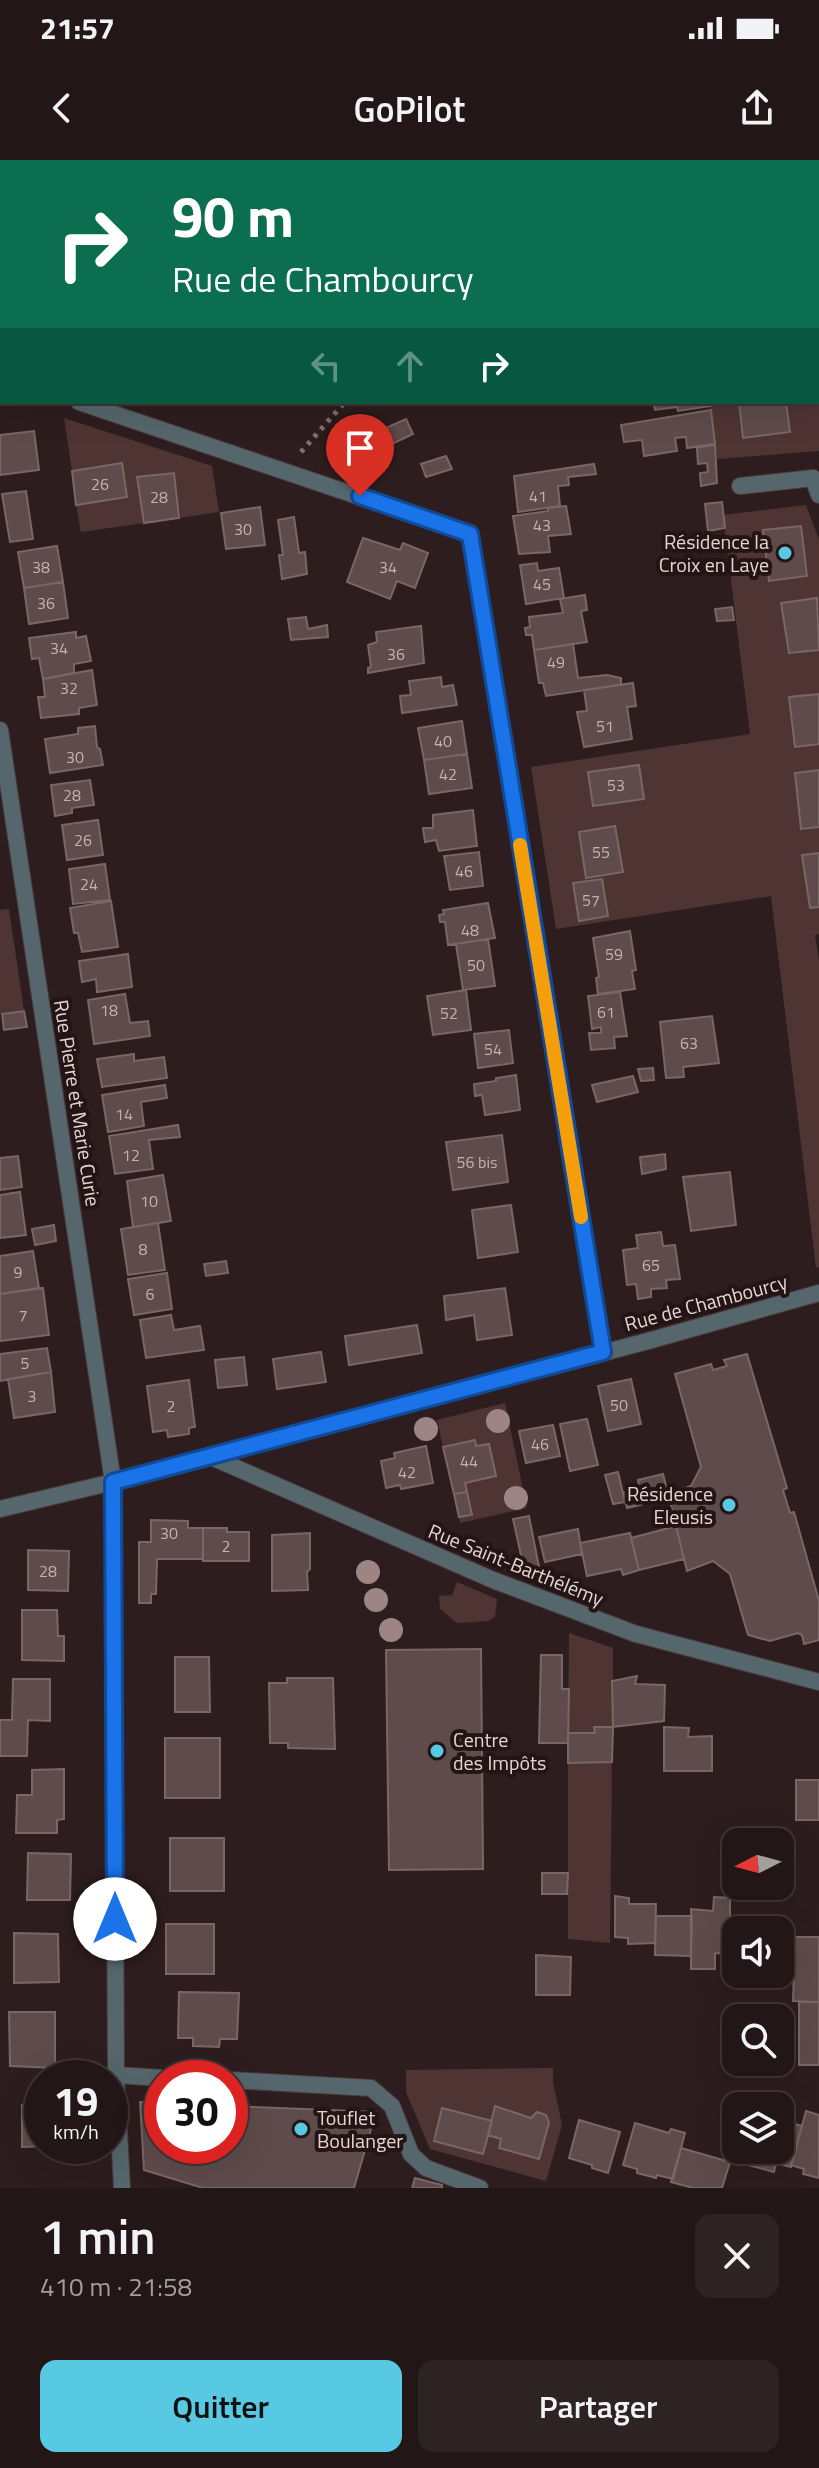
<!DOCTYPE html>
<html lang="fr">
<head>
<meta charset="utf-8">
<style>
	:root { --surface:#221616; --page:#2e2323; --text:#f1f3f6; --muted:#a29fa1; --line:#3f3535; --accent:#57c9e2 }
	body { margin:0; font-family:"Titillium Web",sans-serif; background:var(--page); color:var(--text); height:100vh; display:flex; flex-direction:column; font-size:30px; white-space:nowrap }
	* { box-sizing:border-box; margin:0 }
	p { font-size:26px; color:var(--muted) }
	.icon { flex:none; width:44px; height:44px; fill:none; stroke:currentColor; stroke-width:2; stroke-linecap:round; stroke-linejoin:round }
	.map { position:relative; height:2028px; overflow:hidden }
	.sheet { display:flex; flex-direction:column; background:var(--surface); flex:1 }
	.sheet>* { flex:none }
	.hud { position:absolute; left:0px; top:0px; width:820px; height:244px; box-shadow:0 8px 32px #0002,0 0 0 2px var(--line); background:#0b6e4f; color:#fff; overflow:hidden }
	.needle { width:52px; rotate:264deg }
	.buttons { position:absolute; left:722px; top:1668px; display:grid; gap:16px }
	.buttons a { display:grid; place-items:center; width:72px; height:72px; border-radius:16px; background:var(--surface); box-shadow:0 8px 32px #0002,0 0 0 2px var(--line); font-size:40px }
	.speed { position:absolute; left:24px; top:1900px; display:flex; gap:16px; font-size:40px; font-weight:700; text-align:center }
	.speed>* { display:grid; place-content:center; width:104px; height:104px; border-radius:50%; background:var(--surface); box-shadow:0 8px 32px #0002,0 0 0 2px var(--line); line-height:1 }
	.speed small { font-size:20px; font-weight:400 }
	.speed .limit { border:12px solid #d22; background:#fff; color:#111 }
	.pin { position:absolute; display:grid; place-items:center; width:68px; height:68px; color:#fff; margin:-82px -34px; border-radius:50% 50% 50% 0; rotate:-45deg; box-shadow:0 0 8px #0007 }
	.pin .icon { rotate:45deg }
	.me { position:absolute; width:88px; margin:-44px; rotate:0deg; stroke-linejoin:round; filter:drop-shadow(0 0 6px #0008) }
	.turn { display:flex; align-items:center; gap:28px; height:168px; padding:0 40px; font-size:36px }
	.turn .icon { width:104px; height:104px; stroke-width:2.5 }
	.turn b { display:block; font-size:56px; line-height:68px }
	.lanes { display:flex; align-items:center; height:76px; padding:0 40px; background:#0003; justify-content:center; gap:40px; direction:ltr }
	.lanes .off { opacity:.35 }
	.round { display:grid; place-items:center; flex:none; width:84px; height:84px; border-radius:16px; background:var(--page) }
	.head { display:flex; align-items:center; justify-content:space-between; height:136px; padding:0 40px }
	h1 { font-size:48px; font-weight:600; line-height:60px }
	.primary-button { display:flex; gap:16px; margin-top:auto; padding:16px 40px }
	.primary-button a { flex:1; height:92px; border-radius:16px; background:var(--accent); color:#111; font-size:32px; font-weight:600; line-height:92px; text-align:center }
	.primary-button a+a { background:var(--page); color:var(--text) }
	.status { display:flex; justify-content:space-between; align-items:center; height:56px; padding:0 40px; background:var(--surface); direction:ltr }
	.status svg { height:22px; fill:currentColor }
	header { display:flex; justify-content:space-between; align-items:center; height:104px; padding:0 40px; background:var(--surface); font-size:36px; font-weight:600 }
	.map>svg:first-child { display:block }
</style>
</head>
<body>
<div class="status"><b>21:57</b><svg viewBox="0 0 49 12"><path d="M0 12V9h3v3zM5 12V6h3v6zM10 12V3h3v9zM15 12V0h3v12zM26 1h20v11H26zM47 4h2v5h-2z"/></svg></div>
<header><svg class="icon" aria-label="back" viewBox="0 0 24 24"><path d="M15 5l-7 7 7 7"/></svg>GoPilot<svg class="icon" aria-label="share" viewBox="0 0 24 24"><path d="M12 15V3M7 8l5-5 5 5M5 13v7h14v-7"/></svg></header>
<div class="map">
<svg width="819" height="2028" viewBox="0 0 819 2028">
	<rect width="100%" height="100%" fill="#2e1d1e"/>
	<path fill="#4f3434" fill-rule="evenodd" d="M20,0h799v291l-102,8 -7,-57h29l4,36 47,-6 -4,-30h32v-240h-798z
		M64,258l148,48 7,46 -40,6 -5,-45 -36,4 6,46 -63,9 -5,-27 51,-9 -5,-33 -50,8z
		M806,345l13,35v72l-3,-14 -35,6 8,49 30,-3v120l-24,4 6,55 18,-2v26l-16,2 16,52v27l-4,1 4,26v306l-3,1 -45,-372 -215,33 -25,-162 219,-33 -27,-219zM639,605l4,34 -55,-27h1zM615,666l8,46 -37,6 -7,-46zM602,719l6,37 -29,4 -6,-36z
		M9,749l15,102 -24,3v-104z
		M505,1243l22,105 -67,15 -1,-6 13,-3 -7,-31 11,-37 -1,-5 -32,6 -6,-27z
		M457,1422l40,17 -2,18 -7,4 -31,2 -17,-14 -1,-13 13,-1z
		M569,1473l44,15v79h-18v6h-27z
		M612,1602l-2,181 -42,-4v-176z
		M553,1908v14l9,43 -16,56 -116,-32 -24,-57v-22zM496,1946l35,12 6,-6 9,3 3,9 -10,35 -40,-11 2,-9 -13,-4 -5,19 -49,-14 8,-32 50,13z"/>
	<path fill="#5f4b4b" stroke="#7a6666" stroke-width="2" d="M653,242h57l1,4 -33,5 -1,-4 -22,3z
		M739,242h47l4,30 -47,6z
		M711,250l4,34 -28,4 -1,-11 -11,1 2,13 -33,5 -2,-16 -18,2 -3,-17z
		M406,259l7,15 -25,12 -7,-16z
		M34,271l5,39 -39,5v-40z
		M715,284l2,39 -16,3 -1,-13 8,-1 -1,-9 -9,1 -1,-16z
		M446,296l6,13 -26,8 -5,-13z
		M122,303l5,34 -51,8 -4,-34z
		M594,304l2,10 -28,3 1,8 -11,1 2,20 -42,6 -4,-36z
		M174,313l5,45 -35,5 -7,-46z
		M26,331l7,48 -23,3 -8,-48z
		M722,342l3,26 -17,3 -3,-27z
		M566,346l5,28 -23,2 2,16 -31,2 -6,-38 35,-5v-3z
		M260,347l5,38 -39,4 -5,-36z
		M294,357l5,36 6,-1 2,22 -25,5 -3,-24h4l-5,-35z
		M801,366l6,50 -38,5 -6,-51z
		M363,378l37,12 3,-7 25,10 -13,35 -18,-7 -7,18 -43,-17z
		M57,386l6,36 -39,6 -6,-36z
		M537,403l1,8 21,-3 5,30 -38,6 -6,-39z
		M63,422l5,36 -39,6 -5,-36z
		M585,435l2,15 -6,1 6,31 -53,8 -2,-15h-6l-1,-7 5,-1 -1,-10 34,-4 -3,-14z
		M817,438l2,52 -30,3 -8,-50z
		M732,447l2,13 -17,1 -2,-12z
		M306,457l2,12 19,-4 1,12 -37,3 -3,-21z
		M421,466l3,37 -56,10v-5l3,-1 -3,-22 9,-3 -1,-10z
		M76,472v6l10,-2 5,25 -17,3v9l-31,6 -4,-21 -7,1 -3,-21z
		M573,484l5,34 29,-3 14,3v7l-75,11 -3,-13h-4l-5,-33z
		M92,510l5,35 -18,3v6l-38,4 -3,-21h7l-2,-18z
		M441,517l1,10 11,-2 4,20 -55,8 -2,-17 11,-1 -2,-14z
		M633,523l3,23 -9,1 5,32 -48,8 -7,-35 10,-1 -3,-21z
		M819,534v50l-24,3 -6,-50z
		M462,561l5,33 -43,6 -6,-32z
		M95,566l2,21 3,2 3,16 -53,8 -5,-34 33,-5v-6z
		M467,594l5,34 -43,6 -5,-34z
		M639,605l5,34 -51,7 -5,-34z
		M819,610v57l-18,2 -6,-56z
		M90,620l4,25 -22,3v5l-17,3 -4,-31z
		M473,650l4,36 -38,5 -3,-11 -11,2 -2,-14h10v-13z
		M98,660l5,35 -36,5 -5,-35z
		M615,666l8,46 -37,6 -7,-46z
		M479,692l4,34 -33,4 -6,-34z
		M819,693v54l-9,1 -8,-53z
		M105,704l5,36 -37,4 -4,-35z
		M602,719l6,37 -29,5 -6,-38z
		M111,741l7,46 -36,5 -4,-19h-4l-4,-25z
		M488,743l7,35 -47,7 -3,-23h-5l-1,-7 5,-1 -1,-4z
		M630,771l6,39 -4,1 3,18 -37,5 -2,-16 3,-1 -6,-39z
		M488,779l7,47 -32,4 -7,-46z
		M128,794l4,33 -35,5 -1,-13 -14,3 -3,-21z
		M466,830l5,40 -38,5 -6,-39z
		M620,832l7,44 -13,1 1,11 -24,2 -2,-17h12v-6l-9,2 -4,-33z
		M125,834l5,29 18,-2 2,15 -56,8 -6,-44z
		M24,851l3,16 -23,3 -2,-16z
		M712,856l7,47 -36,4 1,10 -18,1 -6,-56z
		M509,870l4,33 -35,5 -4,-34z
		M134,894v7l30,-4 3,21 -65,9 -5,-28z
		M653,908l1,12 -13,1 -3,-12z
		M516,915l4,35 -35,5 -3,-20 -7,1 -1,-12 22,-3v-3z
		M633,916l5,16 -41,10 -5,-17z
		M165,925l2,13 -26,4 3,24 -36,6 -6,-37z
		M178,965l2,12 -31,3 4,29 -38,5 -6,-38z
		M502,975l6,47 -55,8 -7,-48z
		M665,994l1,15 -24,5 -2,-17z
		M18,996l4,31 -22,3v-32z
		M730,1012l6,53 -45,6 -8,-54z
		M163,1015l8,46 -38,6 -6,-46z
		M20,1032l6,43 -26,3v-43z
		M511,1045l7,47 -40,6 -6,-48z
		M158,1063l7,47 -37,5 -7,-46z
		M54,1065l2,16 -21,4 -3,-16z
		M661,1072l2,14 12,-1 5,34 -14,1 1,8 -16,1v8l-13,2 -2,-15 -9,1 -4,-35 15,-2 -2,-13z
		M33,1091l6,37 -39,6v-38z
		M226,1101l2,12 -22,3 -2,-12z
		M167,1113l5,36 -38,6 -6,-36z
		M43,1128l6,47 -49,6v-47z
		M505,1128l7,47 -35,5 -3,-25 -28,5 -2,-24z
		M171,1155l3,15 26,-4 4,24 -58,8 -6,-38z
		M417,1165l5,28 -73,12 -4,-29z
		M47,1188l4,24 -51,9v-27z
		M321,1192l5,30 -49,7 -4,-30z
		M747,1194l40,134 -4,2 7,23 4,-1 25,89v39l-15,4 -2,-9 -4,-2 -28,8 -22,-6 -18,-61 -17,-13 -26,10 -19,-78 23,-7 10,-19 -26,-93 36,-10 2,6 14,-4 -3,-6z
		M244,1197l3,28 -29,3 -3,-28z
		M51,1212l4,40 -41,6 -6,-39z
		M631,1219l10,45 -33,7 -10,-45z
		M189,1220l6,47 -6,1v6l-21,3 -1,-7 -14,2 -6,-46z
		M587,1259l11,46 -28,6 -10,-47z
		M553,1265l7,31 -34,7 -7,-32z
		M475,1280l1,6 13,-2 7,32 -31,7 2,9 -13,2 -11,-47z
		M426,1286l7,37 -32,6 -1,-4 -14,3 -5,-27 14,-3 -1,-5z
		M618,1312l7,30 -12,2 -8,-29z
		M663,1314l6,24 -42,10 -4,-15 16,-5 -1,-8z
		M467,1332l5,23 -13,2 -5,-23z
		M529,1356l11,56 -16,-3 -11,-50z
		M151,1360l37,1v7h15v31h-46l-1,35h-5v9h-12v-61h12z
		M676,1366l8,33 -45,11 -8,-32z
		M203,1368h24v4h22v29h-46z
		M578,1369l4,25 -37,8 -6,-25z
		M310,1373v36l-3,3 1,18 -36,1v-56z
		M630,1373l9,37 -16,5 -2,-6 -34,7 -7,-33z
		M28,1390l41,1 -1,40 -40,-1z
		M22,1450h35l1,26h6v25l-42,-1z
		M481,1489l2,220 -94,1 -3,-220z
		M541,1495h21v34h7l-1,54h-29z
		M175,1497h34l1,55h-35z
		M637,1516l-2,8 30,1 -1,36 -51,6 -1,-46z
		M287,1518h46l2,71 -47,-1v-5h-18l-1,-60h18z
		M13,1519h37v42l-22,-1 -1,36h-27v-36h12z
		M594,1567h19l-1,35 -44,1v-30h27z
		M664,1567l25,1 -1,9 24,-1v35h-48z
		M165,1578h55v60h-55z
		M64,1609v50l-7,1v13h-41l1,-38h15v-25z
		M796,1620h23v40h-23z
		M170,1678h54v53h-54z
		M28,1693l43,1 -1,46h-43z
		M542,1713h26l-1,21h-25z
		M615,1736l14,2v6h27l-1,39 -27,1v-6l-13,-1z
		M714,1737l16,1v56l-15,-1v16h-24v-60l22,2z
		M656,1756h36l-1,40 -36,-1z
		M166,1764h48v50h-48z
		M14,1773l44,1 1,48 -45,1z
		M795,1777h24v65l-26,-1z
		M536,1795l35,2 -1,38h-34z
		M179,1832l60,1 -2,46h-17l-1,8 -26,-1v-8h-15z
		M799,1842h20v63h-20z
		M9,1852h46v56l-45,-2z
		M140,1942l22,1v43h68v-40l146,6 -22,76h-151l-59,-18z
		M42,1944v42h9l-29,1v-42z
		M495,1946l36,12 6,-6 9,3 3,8 -10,36 -40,-11 2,-9 -13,-4z
		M442,1948l50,13 -9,33 -49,-13z
		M806,1951l13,4v63l-16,-4 1,-5 -13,-4z
		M579,1960l41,12 -12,41 -16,-5v-3l-23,-7z
		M788,1962l14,4 -11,41 -15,-4 -2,9 -44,-12 6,-20v10h44v-25l7,2z
		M635,1963l34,10 2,-4 14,4 -12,46 -16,-4 -1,3 -19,-5v-4l-14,-4z
		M681,1988l49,14 -8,26h-29l-22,-6z
		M415,2018l27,7v3h-30z"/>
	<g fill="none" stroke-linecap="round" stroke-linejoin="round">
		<defs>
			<path id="service" d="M740,326l73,-8 6,17"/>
			<path id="minor" d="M0,215l2,1
				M79,242l391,132 133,818
				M0,570l113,752 3,593 6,113
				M209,1296l284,124 143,54 183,48
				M116,1915l46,3
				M230,1920l141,8 21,18 19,48 15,14 54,20"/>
			<path id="tertiary" d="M0,1349l113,-27 535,-141 171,-48"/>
		</defs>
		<use href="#service" stroke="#4b3b3b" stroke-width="18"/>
		<use href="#minor" stroke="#4b3b3b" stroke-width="18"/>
		<use href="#tertiary" stroke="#4b3b3b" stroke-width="18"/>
		<path stroke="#7e6f6f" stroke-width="5" stroke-dasharray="4 6" stroke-linecap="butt" d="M471,0l1,2
			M634,0l1,2
			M226,2v-2
			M541,2l1,-2
			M818,108h1
			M301,292l44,-50"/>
		<use href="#service" stroke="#55676c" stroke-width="16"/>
		<use href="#minor" stroke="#55676c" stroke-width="16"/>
		<use href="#tertiary" stroke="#55676c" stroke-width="16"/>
	</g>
	<g fill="#9d8585">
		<circle cx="498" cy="1261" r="12"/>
		<circle cx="426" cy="1269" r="12"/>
		<circle cx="516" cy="1338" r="12"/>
		<circle cx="368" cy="1412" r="12"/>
		<circle cx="376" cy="1440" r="12"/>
		<circle cx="391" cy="1470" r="12"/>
	</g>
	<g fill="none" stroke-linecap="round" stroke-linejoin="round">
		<defs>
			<path id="route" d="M115,1759l-2,-437 490,-130 -133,-818 -110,-38"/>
		</defs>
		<use href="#route" stroke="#114b97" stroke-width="20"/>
		<use href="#route" stroke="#1a73e8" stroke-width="14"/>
		<path stroke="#f59e0b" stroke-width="14" d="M520,685l61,372"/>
	</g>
	<g fill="#57c9e2" stroke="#241415" stroke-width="3">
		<circle cx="785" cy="393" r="8"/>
		<circle cx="729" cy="1345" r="8"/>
		<circle cx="437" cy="1591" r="8"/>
		<circle cx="301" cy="1969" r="8"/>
	</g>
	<g text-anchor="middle" stroke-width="8" stroke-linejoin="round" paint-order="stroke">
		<g font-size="16" fill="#c1b3b2">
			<text x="100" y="330">26</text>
			<text x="538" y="342">41</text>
			<text x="159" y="343">28</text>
			<text x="542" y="371">43</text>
			<text x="243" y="375">30</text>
			<text x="41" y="413">38</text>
			<text x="388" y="413">34</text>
			<text x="542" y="430">45</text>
			<text x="46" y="449">36</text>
			<text x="59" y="494">34</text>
			<text x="396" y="500">36</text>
			<text x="556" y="508">49</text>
			<text x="69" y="534">32</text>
			<text x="605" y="572">51</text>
			<text x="443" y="587">40</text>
			<text x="75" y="603">30</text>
			<text x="448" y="620">42</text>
			<text x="616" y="631">53</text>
			<text x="72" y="641">28</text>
			<text x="83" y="686">26</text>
			<text x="601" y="698">55</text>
			<text x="464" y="717">46</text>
			<text x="89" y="730">24</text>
			<text x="591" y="746">57</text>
			<text x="470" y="776">48</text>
			<text x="614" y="800">59</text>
			<text x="476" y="811">50</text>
			<text x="109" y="856">18</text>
			<text x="606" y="858">61</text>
			<text x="449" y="859">52</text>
			<text x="689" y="889">63</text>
			<text x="493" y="895">54</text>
			<text x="124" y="960">14</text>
			<text x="131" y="1001">12</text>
			<text x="477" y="1008">56 bis</text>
			<text x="149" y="1047">10</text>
			<text x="143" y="1095">8</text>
			<text x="651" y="1111">65</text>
			<text x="18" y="1118">9</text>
			<text x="150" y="1140">6</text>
			<text x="23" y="1161">7</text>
			<text x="25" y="1209">5</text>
			<text x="32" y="1242">3</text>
			<text x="619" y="1251">50</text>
			<text x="171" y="1252">2</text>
			<text x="540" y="1290">46</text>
			<text x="469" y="1307">44</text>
			<text x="407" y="1318">42</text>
			<text x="169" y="1379">30</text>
			<text x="226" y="1392">2</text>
			<text x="48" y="1417">28</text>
		</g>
		<g font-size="20" fill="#e2d6d5" stroke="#241415" text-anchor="end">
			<text x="769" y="389">Résidence la<tspan x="769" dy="23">Croix en Laye</tspan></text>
			<text x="713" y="1341">Résidence<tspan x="713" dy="23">Eleusis</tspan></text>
			<text x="453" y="1587" text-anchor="start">Centre<tspan x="453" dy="23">des Impôts</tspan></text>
			<text x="317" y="1965" text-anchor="start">Touflet<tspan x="317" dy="23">Boulanger</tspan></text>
		</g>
		<g font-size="20" fill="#e2d6d5" stroke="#241415">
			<text transform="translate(77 943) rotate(81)" y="7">Rue Pierre et Marie Curie</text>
			<text transform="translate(706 1143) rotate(-15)" y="7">Rue de Chambourcy</text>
			<text transform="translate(516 1405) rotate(22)" y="7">Rue Saint-Barthélémy</text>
		</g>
	</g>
</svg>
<div class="buttons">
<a><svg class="needle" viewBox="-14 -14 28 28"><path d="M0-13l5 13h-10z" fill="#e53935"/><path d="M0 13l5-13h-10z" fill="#a29fa1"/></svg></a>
<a><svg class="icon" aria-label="sound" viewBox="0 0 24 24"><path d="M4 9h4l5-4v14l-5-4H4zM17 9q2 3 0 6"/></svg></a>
<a><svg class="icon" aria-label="search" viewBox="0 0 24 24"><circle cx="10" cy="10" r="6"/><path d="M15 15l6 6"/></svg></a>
<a><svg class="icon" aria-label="layers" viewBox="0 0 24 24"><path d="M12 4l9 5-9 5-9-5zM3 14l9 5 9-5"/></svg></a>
</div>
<div class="speed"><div>19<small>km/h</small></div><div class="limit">30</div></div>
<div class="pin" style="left:360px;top:336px;background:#d93025"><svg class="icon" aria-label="arrive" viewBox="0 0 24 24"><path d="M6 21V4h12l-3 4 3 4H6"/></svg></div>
<svg class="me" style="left:115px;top:1759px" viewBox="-20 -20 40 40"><circle r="19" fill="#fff"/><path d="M0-13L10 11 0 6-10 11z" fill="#1a73e8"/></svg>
<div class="hud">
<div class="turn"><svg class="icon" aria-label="right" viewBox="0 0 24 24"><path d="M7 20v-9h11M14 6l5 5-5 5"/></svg><div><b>90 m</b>Rue de Chambourcy</div></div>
<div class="lanes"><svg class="icon off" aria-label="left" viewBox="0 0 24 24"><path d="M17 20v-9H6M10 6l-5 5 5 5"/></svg><svg class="icon off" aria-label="ahead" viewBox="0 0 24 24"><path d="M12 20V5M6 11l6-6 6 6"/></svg><svg class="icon" aria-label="right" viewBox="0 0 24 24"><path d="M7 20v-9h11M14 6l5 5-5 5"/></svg></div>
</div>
</div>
<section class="sheet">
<div class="head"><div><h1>1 min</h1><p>410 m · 21:58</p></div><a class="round"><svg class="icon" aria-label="close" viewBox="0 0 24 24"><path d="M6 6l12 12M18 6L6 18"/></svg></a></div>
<div class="primary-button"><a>Quitter</a><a>Partager</a></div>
</section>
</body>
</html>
